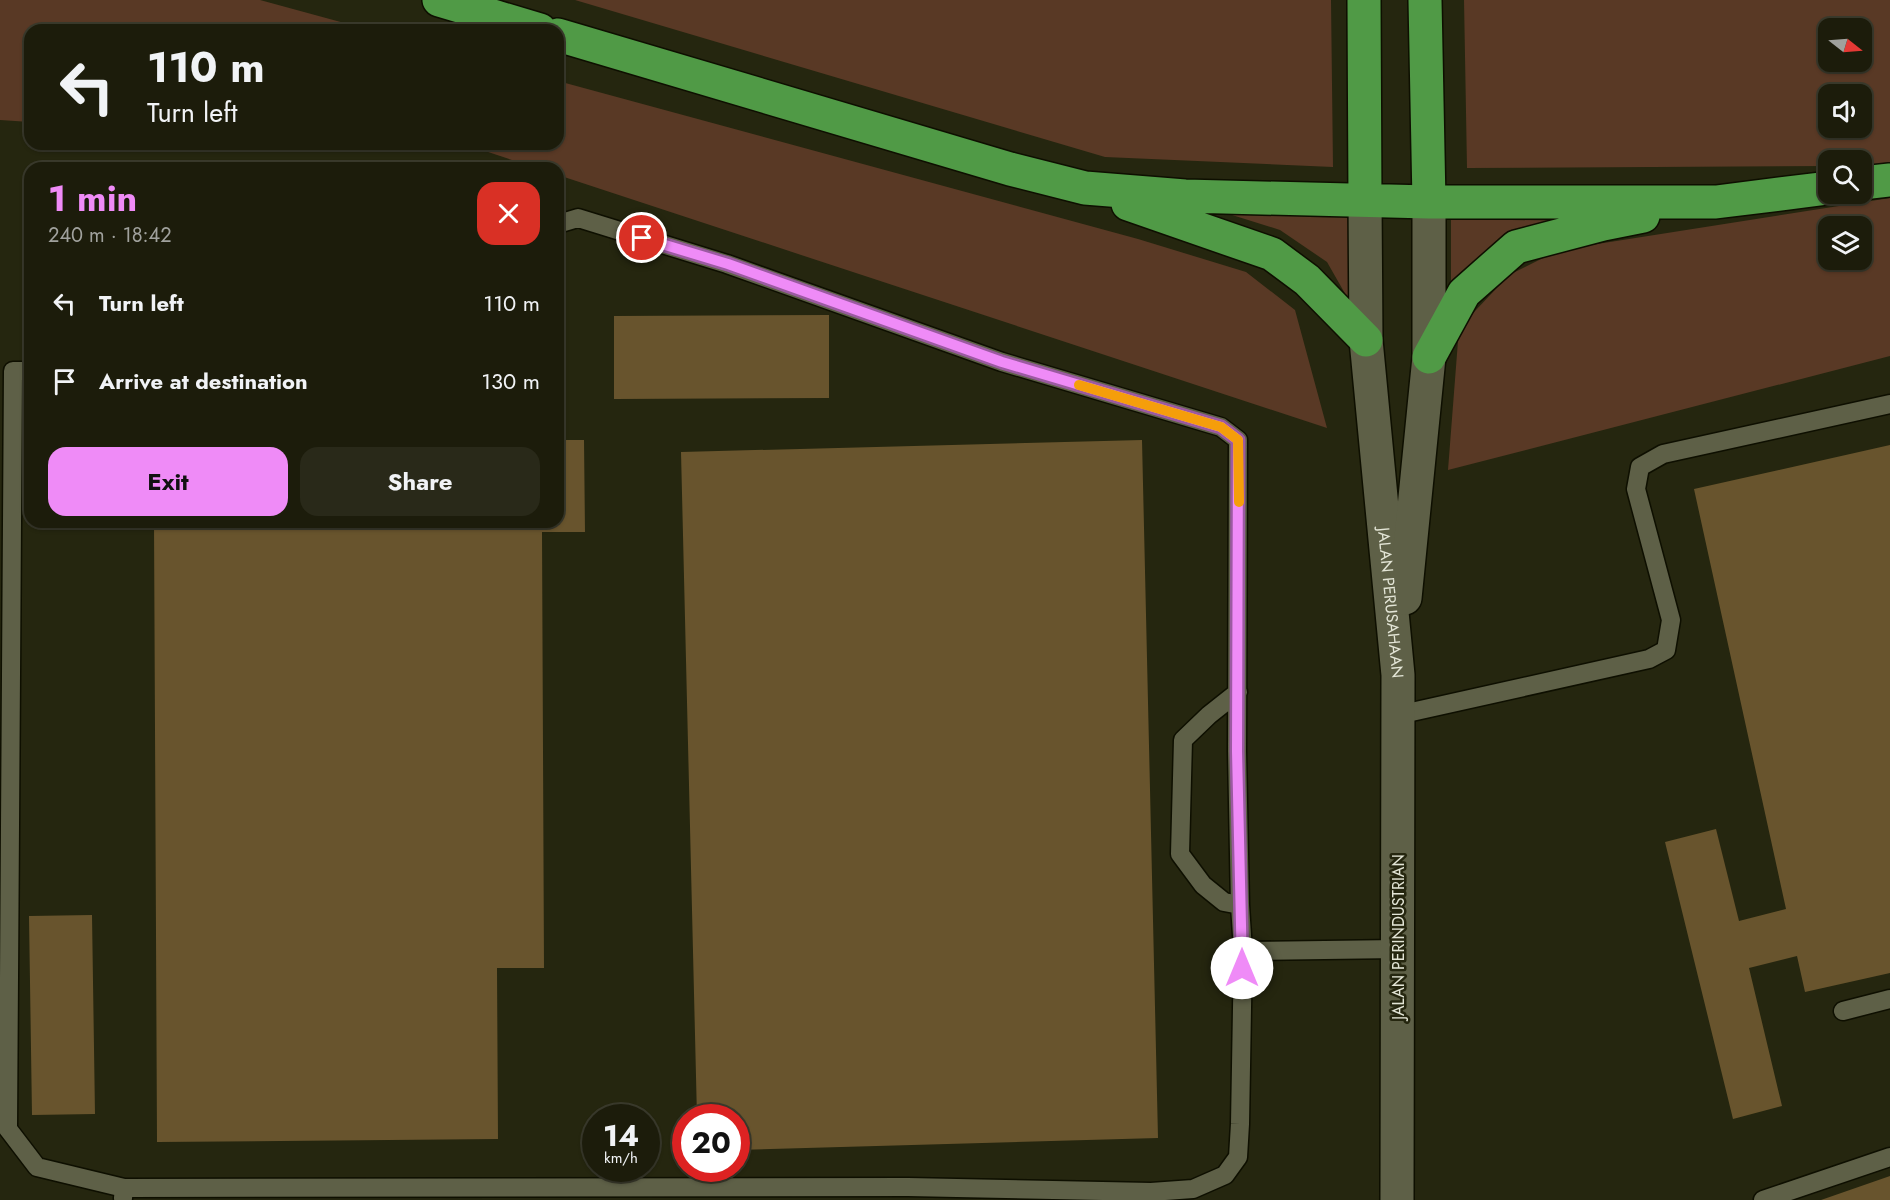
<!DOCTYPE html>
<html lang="en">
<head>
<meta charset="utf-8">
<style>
	:root { --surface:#1c1c0b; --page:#292919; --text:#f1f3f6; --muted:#a0a19d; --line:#3a3a2c; --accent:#ef8bf7 }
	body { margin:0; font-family:Jost,sans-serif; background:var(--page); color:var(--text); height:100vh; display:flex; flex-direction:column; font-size:22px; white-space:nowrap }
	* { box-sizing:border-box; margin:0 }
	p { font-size:20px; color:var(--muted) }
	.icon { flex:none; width:33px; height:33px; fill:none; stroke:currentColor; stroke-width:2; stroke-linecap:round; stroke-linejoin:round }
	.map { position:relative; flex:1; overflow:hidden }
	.drawer { position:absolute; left:24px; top:162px; width:540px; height:366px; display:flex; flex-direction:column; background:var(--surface); border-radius:18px; box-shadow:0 2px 4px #0004,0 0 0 2px var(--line) }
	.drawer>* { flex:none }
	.top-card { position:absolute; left:24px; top:24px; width:540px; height:126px; border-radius:18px; box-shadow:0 2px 4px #0004,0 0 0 2px var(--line); background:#1c1c0b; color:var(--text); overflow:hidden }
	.needle { width:39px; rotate:107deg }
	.buttons { position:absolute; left:1818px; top:18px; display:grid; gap:12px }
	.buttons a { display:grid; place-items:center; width:54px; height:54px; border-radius:12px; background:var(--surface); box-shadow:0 2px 4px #0004,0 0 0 2px var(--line); font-size:30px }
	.speed { position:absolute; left:582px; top:1104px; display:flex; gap:12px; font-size:30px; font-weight:700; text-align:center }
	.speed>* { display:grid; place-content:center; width:78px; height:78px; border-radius:50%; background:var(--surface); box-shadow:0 2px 4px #0004,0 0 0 2px var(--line); line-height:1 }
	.speed small { font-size:15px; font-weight:400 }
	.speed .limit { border:9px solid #d22; background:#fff; color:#111 }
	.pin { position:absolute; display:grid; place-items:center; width:51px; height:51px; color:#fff; margin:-26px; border:3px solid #fff; border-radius:50%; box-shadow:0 2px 6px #0007 }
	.me { position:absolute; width:66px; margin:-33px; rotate:0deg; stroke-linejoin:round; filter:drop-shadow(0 0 4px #0008) }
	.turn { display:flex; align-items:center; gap:21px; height:126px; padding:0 24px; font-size:27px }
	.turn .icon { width:78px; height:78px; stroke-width:2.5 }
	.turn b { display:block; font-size:42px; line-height:51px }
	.round { display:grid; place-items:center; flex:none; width:63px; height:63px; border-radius:18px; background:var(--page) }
	.headline { display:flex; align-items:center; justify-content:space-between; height:102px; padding:0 24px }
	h1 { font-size:36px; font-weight:700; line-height:45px; color:var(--accent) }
	.button { display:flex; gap:12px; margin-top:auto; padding:12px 24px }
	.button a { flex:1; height:69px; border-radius:18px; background:var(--accent); color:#111; font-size:24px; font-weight:700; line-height:69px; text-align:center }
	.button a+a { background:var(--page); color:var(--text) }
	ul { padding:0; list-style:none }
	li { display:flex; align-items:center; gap:18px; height:78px; padding:0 24px }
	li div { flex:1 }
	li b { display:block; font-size:22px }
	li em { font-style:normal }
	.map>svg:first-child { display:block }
</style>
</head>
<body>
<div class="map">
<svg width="1890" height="1200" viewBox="0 0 1890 1200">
	<rect width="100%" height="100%" fill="#25260f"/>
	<path fill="#593925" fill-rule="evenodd" d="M0,0h260l110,30h-340v92l-30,-2z
		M575,0h756l2,167 -228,-10z
		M1464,0h426v162l-25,4h-3v-6h-34v6l-361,2zM1862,28v34h-34v-34zM1862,94v34h-34v-34z
		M558,81l580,158 108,33 49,38 32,118 -769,-253v-7h-22l-72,-24h-7h101z
		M1890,198v158l-442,114 11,-142 50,-53 50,-25zM1828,226h34v34h-34z
		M1197,204l151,10 3,90 -24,-42 -47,-32z
		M1451,219l132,2 -55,7 -34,15 -43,49z"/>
	<path fill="#68542d" d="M829,315v83l-215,1v-83z
		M558,440h26l1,92h-43l2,436h-47l1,171 -341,3 -3,-620h404z
		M1142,440l16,698 -422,12v-32h-39l-16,-666z
		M1890,445v528l-85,19 -8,-36 -48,12 33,138 -49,13 -68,-277 51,-13 23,92 47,-12 -92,-420z
		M92,915l3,199 -63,1 -3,-199z
		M1890,1176v24h-69z"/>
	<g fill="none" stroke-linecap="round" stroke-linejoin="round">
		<defs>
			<path id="lane" d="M30,371h-17l-5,758 29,38 87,21 -1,10
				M1238,692l-29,23 -26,25 -3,114 23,31 21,17 16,3
				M1398,715l251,-56 17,-9 5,-30 -35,-131 4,-22 23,-13 227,-50
				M1243,951l155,-2
				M1843,1011l47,-12
				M124,1188l784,-1 243,5 42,-3 32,-14 13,-18 2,-33 3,-173 -3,-46 -3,-154 1,-311 -17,-13 -219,-65 -275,-98 -149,-46 -20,6
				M1763,1200l127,-43"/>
			<g id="secondary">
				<path id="s1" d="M1365,200l1,140 32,335 -1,525"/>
				<path d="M1405,598l24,-241v-155"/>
			</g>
			<path id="highway" d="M439,0l101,30
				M1364,0l1,200
				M1425,0l4,202
				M558,35l452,134 75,19 100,8 244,6h287l112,-14
				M1862,183l28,-3
				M1128,204l144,50 35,26 59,60
				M1429,357l35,-64 52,-46 87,-23 40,-8"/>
		</defs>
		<use href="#lane" stroke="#0e0f00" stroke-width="21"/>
		<use href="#secondary" stroke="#0e0f00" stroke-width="36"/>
		<use href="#highway" stroke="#0e0f00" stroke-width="36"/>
		<use href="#lane" stroke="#5e6047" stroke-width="18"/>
		<use href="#secondary" stroke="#5e6047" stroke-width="33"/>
		<use href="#highway" stroke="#509a46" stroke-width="33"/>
	</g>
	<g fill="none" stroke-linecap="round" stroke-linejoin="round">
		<defs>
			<path id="route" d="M642,238l86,26 274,98 219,65 17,13 -1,311 5,217"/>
		</defs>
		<use href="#route" stroke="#9b5aa1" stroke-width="15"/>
		<use href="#route" stroke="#ef8bf7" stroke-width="10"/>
		<path stroke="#f59e0b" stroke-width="10" d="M1079,385l142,42 17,13 1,62"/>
	</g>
	<g text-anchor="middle" stroke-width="5" stroke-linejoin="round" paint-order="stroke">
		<g font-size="16" fill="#e3e5d6" stroke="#25260f">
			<text dy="6" stroke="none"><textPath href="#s1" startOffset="404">JALAN PERUSAHAAN</textPath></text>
			<text transform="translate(1398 937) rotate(-90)" y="6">JALAN PERINDUSTRIAN</text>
		</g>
	</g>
</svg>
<div class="buttons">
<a><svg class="needle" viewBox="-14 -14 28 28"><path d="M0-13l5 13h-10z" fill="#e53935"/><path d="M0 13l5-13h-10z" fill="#a0a19d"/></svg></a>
<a><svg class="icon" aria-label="sound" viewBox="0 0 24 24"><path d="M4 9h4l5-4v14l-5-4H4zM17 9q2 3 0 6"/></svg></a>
<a><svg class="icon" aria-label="search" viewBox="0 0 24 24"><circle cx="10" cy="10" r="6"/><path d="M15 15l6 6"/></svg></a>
<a><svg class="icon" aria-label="layers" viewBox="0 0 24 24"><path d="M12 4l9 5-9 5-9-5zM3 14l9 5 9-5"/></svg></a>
</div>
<div class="speed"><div>14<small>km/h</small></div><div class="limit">20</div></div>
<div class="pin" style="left:642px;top:238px;background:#d93025"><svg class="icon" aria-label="arrive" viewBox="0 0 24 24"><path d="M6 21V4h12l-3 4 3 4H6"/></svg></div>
<svg class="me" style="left:1242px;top:968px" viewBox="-20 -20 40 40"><circle r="19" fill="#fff"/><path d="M0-13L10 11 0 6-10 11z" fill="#ef8bf7"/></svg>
<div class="top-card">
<div class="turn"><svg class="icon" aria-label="left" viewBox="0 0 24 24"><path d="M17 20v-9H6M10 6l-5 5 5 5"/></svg><div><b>110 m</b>Turn left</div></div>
</div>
<section class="drawer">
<div class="headline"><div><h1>1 min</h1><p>240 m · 18:42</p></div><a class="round" style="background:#d93025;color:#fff"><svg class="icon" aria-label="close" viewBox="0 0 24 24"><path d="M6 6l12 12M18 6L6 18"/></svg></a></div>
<ul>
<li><svg class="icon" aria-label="left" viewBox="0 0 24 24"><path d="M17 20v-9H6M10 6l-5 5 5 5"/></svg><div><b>Turn left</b></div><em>110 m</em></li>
<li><svg class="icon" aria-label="arrive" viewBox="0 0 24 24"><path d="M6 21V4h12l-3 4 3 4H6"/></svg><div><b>Arrive at destination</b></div><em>130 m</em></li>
</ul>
<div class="button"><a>Exit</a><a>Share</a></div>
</section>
</div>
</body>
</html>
